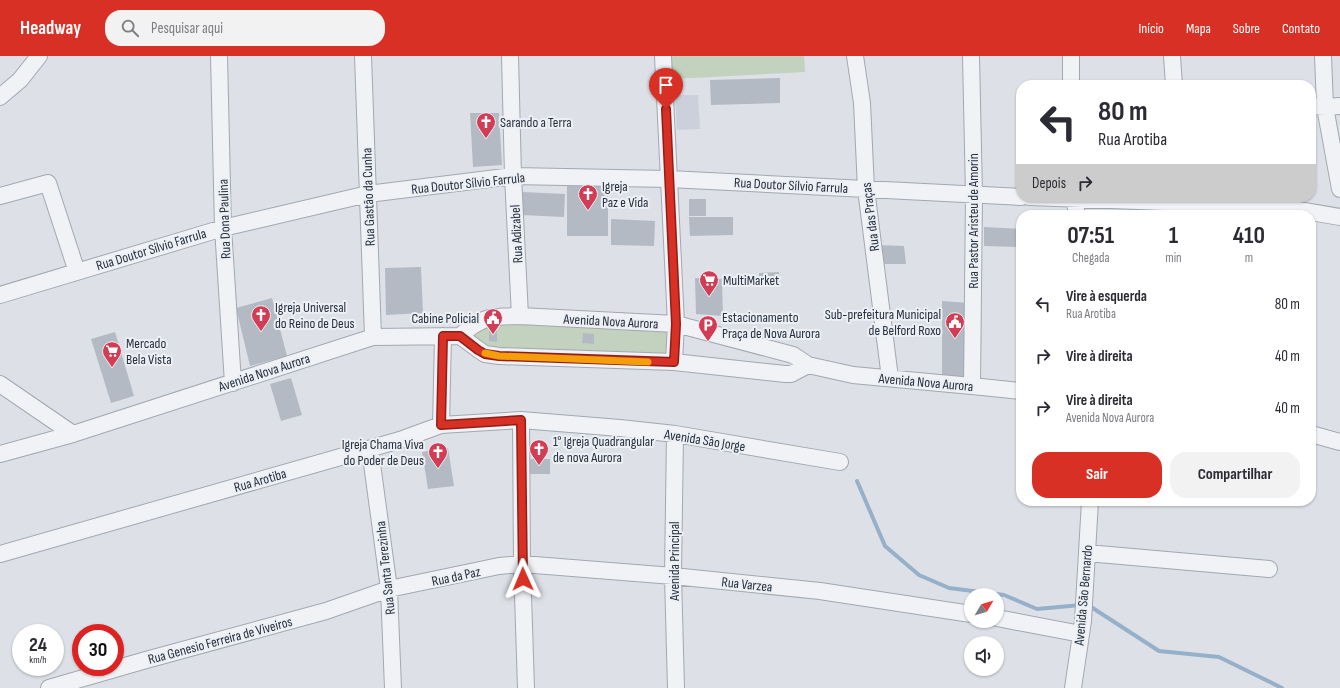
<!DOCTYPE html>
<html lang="pt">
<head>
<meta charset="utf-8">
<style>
	:root { --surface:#fff; --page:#f2f2f3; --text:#2b2b33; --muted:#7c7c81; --accent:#d93025 }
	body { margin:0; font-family:"Sofia Sans Condensed",sans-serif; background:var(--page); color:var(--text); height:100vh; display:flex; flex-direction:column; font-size:15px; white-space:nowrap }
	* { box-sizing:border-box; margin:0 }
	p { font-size:13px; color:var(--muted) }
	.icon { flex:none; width:22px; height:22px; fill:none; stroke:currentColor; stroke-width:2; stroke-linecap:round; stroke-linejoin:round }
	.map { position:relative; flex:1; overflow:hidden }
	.panel { position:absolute; left:1016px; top:154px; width:300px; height:296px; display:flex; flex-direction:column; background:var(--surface); border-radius:16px; box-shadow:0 1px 3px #0004 }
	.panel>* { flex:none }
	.guide { position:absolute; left:1016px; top:24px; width:300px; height:122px; border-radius:16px; box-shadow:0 1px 3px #0004; background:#fff; color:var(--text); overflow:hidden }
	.needle { width:26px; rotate:52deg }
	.fabs { position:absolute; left:964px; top:532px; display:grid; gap:8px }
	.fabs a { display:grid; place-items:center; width:40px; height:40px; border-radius:50%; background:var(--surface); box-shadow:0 1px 3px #0004; font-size:20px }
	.speed { position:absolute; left:12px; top:568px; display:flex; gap:8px; font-size:20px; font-weight:700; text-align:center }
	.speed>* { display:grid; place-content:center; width:52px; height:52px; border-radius:50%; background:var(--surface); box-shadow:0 1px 3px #0004; line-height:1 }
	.speed small { font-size:10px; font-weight:400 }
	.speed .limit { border:6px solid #d22; background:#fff; color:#111 }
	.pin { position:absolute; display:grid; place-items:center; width:34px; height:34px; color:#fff; margin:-41px -17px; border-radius:50% 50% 50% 0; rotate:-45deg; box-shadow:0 0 4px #0007 }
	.pin .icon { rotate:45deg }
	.me { position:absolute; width:44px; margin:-22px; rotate:359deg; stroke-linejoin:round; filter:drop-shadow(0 0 3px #0008) }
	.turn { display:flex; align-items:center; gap:14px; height:84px; padding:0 16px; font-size:18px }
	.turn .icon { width:52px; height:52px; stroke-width:2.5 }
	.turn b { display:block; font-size:28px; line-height:34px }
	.then { display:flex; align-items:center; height:38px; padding:0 16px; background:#0003; gap:8px; font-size:15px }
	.eta { display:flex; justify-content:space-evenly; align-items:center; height:68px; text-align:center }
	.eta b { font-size:24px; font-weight:700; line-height:28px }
	.cta { display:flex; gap:8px; margin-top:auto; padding:8px 16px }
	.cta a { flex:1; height:46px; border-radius:16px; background:var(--accent); color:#fff; font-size:16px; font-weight:700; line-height:46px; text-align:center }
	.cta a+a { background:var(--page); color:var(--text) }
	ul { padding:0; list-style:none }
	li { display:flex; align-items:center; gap:12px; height:52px; padding:0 16px }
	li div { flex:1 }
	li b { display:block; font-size:15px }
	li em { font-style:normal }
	header { display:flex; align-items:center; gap:24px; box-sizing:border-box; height:56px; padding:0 20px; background:var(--accent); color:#fff }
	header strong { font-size:19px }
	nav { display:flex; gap:22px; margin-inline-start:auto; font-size:14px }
	.search { width:280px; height:36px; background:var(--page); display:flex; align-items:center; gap:10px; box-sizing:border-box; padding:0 14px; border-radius:16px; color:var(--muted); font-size:15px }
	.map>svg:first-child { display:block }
</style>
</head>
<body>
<header>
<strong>Headway</strong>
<div class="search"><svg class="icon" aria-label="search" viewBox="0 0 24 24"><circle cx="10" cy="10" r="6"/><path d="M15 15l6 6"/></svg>Pesquisar aqui</div>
<nav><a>Início</a><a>Mapa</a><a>Sobre</a><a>Contato</a></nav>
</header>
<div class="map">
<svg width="1340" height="632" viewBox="0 0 1340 632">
	<rect width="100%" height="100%" fill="#dde1e7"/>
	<path fill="#cbd0da" d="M675,39h23l2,34 -23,1z"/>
	<path fill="#c3d2be" d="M671,0h133l1,16 -133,7z
		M484,263l192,5 -2,38 -162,-5 -52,-21z"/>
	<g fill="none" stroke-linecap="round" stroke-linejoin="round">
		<path stroke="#97b0c9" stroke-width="4" d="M857,425l28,65 34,29 30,13 55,7 33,14 44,-4
			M1088,549l71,46 60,6 63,31"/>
	</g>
	<path fill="#b4bac4" d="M780,22v25l-69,2 -1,-25z
		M470,57h29l3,52 -29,2z
		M567,129l41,1v50h-41z
		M523,136l42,2 -1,23 -42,-2z
		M689,143h17v17h-17z
		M689,161h44v18l-43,1z
		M611,163l44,2 -1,25 -43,-1z
		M984,171l37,2v18l-37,-1z
		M877,189l27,1 2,18h-26z
		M421,211l2,46 -37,2 -1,-47z
		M779,216l1,13 -21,1v-13z
		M695,222l27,1 1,37 -27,-2z
		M272,242l15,58 -37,10 -14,-58z
		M942,245l27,2 -1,75 -26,-3z
		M489,273h8v13l-8,-1z
		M115,276l19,64 -23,7 -20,-64z
		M583,277l11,1v10l-12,-1z
		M1311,313h2l3,51 -5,-1z
		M291,322l11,37 -21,6 -11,-37z
		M448,392l6,38 -26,3 -6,-37z
		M528,403h22v15h-22z"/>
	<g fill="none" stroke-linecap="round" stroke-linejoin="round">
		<defs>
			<path id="minor" d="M219,0l4,172 10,155
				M363,0l10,281
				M510,0l3,120 7,140
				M663,0l13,268 -2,38
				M855,0l7,47 4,86 24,189
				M971,0l3,139 -2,191
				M1071,0v29
				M1172,0l2,29
				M1323,0l2,51 15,82
				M0,41l20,-17 19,-24
				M1311,50l14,1 15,-1
				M0,140l48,-13 29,89
				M1029,141l246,9 65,11
				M1076,141v18
				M0,239l223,-67 145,-34 145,-18 156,3 352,18
				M460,280l19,14 6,4 14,2 175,6 111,12h6l17,-9
				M0,328l73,50
				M521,364l1,144 4,124
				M441,369l2,-89
				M675,378l-2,142 3,112
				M1311,378l29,8
				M370,393l19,140 4,99
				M0,398l73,-20 300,-97 87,-1c22,-20 32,-20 60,-20l156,8 117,31 15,10 45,10 119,11 49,5
				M1087,497l182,16
				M0,498l400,-114 41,-15 80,-5 99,8 55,6 165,28
				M997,562l84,16
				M49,632l97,-28 180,-49 63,-22 110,-23 23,-2 151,12 147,15 151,23
				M1073,632l10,-67 7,-120"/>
		</defs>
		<use href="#minor" stroke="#a2a8b1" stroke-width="18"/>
		<use href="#minor" stroke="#f0f2f6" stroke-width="16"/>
	</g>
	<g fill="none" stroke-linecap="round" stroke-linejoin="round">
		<defs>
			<path id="route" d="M523,523l-2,-159 -80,5 2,-89h17l18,14 7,4 14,2 175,6 2,-38 -10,-215"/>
		</defs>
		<use href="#route" stroke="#8d1f18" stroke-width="10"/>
		<use href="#route" stroke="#d93025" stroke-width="7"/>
		<path stroke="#f59e0b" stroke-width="7" d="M485,297l14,3 149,6"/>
	</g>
	<defs>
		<symbol id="church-pin" viewBox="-11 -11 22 30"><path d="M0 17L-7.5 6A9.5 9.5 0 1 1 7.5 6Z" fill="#d23d55" stroke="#ecf0f5"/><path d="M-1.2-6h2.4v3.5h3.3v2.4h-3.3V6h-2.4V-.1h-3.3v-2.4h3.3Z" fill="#fff"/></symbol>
		<symbol id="supermarket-pin" viewBox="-11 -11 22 30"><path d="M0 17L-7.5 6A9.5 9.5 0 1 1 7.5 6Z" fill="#d23d55" stroke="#ecf0f5"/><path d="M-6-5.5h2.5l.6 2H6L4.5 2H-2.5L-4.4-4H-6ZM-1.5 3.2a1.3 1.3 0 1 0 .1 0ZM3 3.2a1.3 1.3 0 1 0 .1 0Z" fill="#fff"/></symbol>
		<symbol id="civic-pin" viewBox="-11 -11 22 30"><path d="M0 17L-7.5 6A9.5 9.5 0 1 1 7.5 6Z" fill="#d23d55" stroke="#ecf0f5"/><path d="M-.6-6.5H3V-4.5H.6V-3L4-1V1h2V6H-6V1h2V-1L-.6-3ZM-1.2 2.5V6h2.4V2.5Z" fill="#fff"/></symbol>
		<symbol id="parking-pin" viewBox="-11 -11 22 30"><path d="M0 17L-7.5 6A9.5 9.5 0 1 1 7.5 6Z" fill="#d23d55" stroke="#ecf0f5"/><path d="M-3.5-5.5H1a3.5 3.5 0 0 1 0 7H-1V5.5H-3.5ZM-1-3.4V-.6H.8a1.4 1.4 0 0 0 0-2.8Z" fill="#fff"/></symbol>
	</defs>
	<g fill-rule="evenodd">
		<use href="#church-pin" x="475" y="55" width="22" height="30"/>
		<use href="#church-pin" x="577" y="127" width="22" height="30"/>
		<use href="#supermarket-pin" x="698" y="213" width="22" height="30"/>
		<use href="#church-pin" x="250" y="248" width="22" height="30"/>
		<use href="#civic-pin" x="482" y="251" width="22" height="30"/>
		<use href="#civic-pin" x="944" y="255" width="22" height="30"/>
		<use href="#parking-pin" x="697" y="258" width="22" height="30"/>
		<use href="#supermarket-pin" x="101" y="284" width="22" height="30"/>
		<use href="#church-pin" x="528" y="382" width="22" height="30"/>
		<use href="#church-pin" x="427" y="385" width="22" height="30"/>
	</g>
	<g text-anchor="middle" stroke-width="4" stroke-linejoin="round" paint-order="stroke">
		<g font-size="14" fill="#262f3e" stroke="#ecf0f5" text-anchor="start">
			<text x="500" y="71">Sarando a Terra</text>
			<text x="602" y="135">Igreja<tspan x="602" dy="16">Paz e Vida</tspan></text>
			<text x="723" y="229">MultiMarket</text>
			<text x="275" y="256">Igreja Universal<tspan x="275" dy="16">do Reino de Deus</tspan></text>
			<text x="941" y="263" text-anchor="end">Sub-prefeitura Municipal<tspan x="941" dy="16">de Belford Roxo</tspan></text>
			<text x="722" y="266">Estacionamento<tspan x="722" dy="16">Praça de Nova Aurora</tspan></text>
			<text x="479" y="267" text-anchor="end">Cabine Policial</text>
			<text x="126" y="292">Mercado<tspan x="126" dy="16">Bela Vista</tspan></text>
			<text x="553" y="390">1° Igreja Quadrangular<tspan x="553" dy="16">de nova Aurora</tspan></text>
			<text x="424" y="393" text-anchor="end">Igreja Chama Viva<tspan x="424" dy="16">do Poder de Deus</tspan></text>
		</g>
		<g font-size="14" fill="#262f3e" stroke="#ecf0f5">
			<text transform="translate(468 127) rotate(-6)" y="5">Rua Doutor Sílvio Farrula</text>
			<text transform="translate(791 129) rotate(3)" y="5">Rua Doutor Sílvio Farrula</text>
			<text transform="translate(368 141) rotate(-92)" y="5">Rua Gastão da Cunha</text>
			<text transform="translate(870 161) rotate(-97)" y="5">Rua das Praças</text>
			<text transform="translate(224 163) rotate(-92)" y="5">Rua Dona Paulina</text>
			<text transform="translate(973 165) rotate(-90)" y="5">Rua Pastor Aristeu de Amorin</text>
			<text transform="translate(516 178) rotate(-93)" y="5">Rua Adizabel</text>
			<text transform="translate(151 193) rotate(-17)" y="5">Rua Doutor Sílvio Farrula</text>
			<text transform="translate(611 265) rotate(3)" y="5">Avenida Nova Aurora</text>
			<text transform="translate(264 316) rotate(-18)" y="5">Avenida Nova Aurora</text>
			<text transform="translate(926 326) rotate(5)" y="5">Avenida Nova Aurora</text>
			<text transform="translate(705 384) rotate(9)" y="5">Avenida São Jorge</text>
			<text transform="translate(260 424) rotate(-16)" y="5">Rua Arotiba</text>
			<text transform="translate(674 505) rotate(-90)" y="5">Avenida Principal</text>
			<text transform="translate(385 512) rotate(-96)" y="5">Rua Santa Terezinha</text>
			<text transform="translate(456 520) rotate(-12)" y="5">Rua da Paz</text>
			<text transform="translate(747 528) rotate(6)" y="5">Rua Varzea</text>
			<text transform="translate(1083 539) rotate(-85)" y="5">Avenida São Bernardo</text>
			<text transform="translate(220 584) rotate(-15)" y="5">Rua Genesio Ferreira de Viveiros</text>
		</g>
	</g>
</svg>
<div class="fabs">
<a><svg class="needle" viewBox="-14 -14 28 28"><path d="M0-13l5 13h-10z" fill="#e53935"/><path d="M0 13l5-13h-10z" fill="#7c7c81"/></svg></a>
<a><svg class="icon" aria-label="sound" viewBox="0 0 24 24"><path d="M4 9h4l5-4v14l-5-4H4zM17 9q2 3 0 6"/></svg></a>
</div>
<div class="speed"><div>24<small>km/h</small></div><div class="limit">30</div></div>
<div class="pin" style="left:666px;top:53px;background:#d93025"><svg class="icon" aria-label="arrive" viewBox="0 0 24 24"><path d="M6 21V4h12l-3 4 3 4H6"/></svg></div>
<svg class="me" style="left:523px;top:523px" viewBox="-20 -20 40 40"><path d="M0-17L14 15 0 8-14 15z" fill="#d93025" stroke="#fff" stroke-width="4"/></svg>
<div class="guide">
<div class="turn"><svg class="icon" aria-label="left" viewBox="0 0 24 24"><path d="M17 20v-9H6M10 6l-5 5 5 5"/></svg><div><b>80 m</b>Rua Arotiba</div></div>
<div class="then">Depois<svg class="icon" aria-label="right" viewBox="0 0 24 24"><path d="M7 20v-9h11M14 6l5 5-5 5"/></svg></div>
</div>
<section class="panel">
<div class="eta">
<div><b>07:51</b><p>Chegada</p></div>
<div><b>1</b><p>min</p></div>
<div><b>410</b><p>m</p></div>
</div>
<ul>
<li><svg class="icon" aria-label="left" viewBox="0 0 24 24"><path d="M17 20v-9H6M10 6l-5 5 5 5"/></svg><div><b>Vire à esquerda</b><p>Rua Arotiba</p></div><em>80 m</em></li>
<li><svg class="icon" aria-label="right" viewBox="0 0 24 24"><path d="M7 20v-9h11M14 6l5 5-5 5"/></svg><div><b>Vire à direita</b></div><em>40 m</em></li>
<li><svg class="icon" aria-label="right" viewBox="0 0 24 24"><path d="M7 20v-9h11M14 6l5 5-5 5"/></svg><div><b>Vire à direita</b><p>Avenida Nova Aurora</p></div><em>40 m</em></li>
</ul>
<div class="cta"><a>Sair</a><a>Compartilhar</a></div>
</section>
</div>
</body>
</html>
